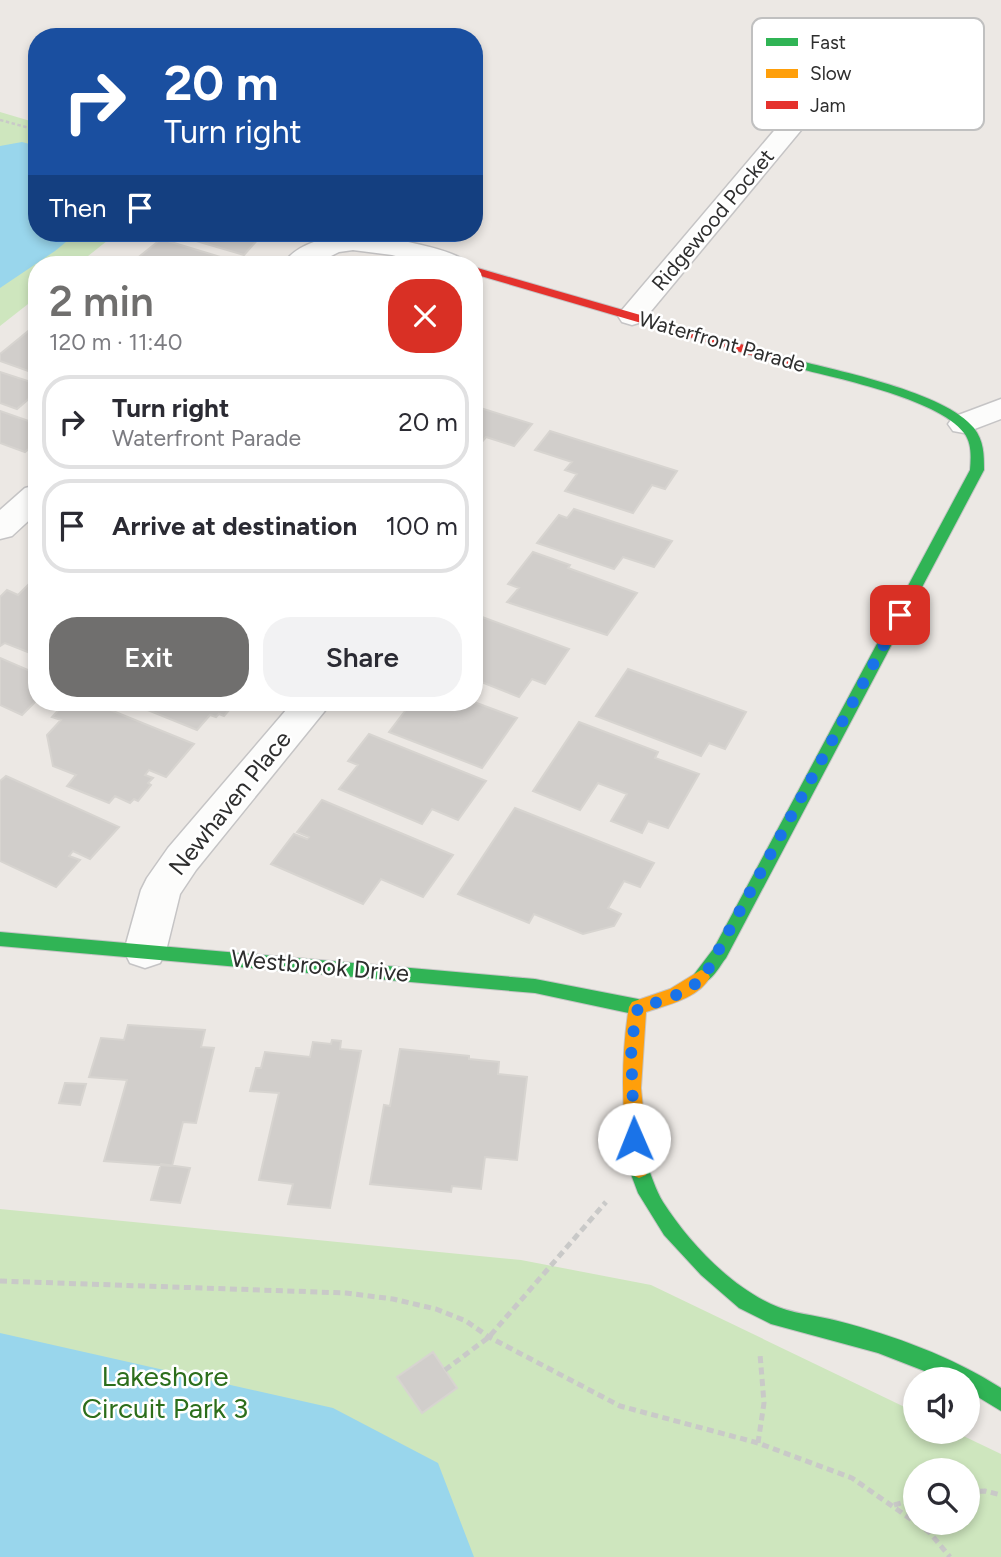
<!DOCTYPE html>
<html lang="en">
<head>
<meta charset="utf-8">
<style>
	:root { --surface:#fff; --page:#f2f2f3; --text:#2b2b33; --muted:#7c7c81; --line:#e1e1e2; --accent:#706f6e }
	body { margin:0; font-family:Figtree,sans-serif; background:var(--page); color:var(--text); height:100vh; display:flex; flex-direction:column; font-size:26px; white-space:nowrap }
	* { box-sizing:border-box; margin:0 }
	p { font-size:23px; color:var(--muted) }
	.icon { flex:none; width:38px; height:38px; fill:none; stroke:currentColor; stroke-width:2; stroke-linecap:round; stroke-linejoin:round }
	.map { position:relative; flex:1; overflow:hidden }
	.side { position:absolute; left:28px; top:256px; width:455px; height:455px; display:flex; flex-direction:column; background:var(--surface); border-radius:28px; box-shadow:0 4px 10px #0003 }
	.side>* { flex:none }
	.banner { position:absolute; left:28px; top:28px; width:455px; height:214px; border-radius:28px; box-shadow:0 4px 10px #0003; background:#1a4fa0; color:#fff; overflow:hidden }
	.controls { position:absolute; left:903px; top:1367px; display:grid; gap:14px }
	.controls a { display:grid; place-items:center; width:77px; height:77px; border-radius:50%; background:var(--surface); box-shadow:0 4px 10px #0003; font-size:35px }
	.pin { position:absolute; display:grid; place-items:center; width:60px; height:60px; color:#fff; margin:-30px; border-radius:14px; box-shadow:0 4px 10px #0006 }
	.me { position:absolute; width:77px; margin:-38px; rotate:359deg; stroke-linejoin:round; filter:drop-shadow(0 0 5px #0008) }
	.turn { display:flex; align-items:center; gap:24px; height:147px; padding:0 21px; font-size:32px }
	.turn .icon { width:91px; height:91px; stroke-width:2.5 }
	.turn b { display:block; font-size:49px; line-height:60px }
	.then { display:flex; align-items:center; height:66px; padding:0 21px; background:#0003; gap:14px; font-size:26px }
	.round { display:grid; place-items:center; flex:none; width:74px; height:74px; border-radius:28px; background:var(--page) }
	.headline { display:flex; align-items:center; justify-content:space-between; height:119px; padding:0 21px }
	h1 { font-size:42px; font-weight:600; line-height:52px; color:var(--accent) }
	.action { display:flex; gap:14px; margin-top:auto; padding:14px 21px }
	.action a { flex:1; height:80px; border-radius:28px; background:var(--accent); color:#fff; font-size:28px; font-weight:600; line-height:80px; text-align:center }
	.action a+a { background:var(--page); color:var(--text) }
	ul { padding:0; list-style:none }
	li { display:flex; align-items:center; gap:21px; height:94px; margin:0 14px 10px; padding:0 7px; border:4px solid var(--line); border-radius:28px }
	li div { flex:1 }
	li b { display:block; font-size:26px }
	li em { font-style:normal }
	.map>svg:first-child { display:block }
</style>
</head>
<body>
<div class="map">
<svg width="1001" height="1557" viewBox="0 0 1001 1557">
	<rect width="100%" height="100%" fill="#ece8e4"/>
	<path fill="#cee6be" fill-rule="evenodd" d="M0,112l37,11v110h80l-39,31h-41v33l-37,29z
		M0,1209l521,51 130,25 264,127v20h40l46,22v103h-1001zM915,1470h53v52h-53z"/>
	<path fill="#99d6ec" d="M22,142l15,4v87h40l-22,18 -55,37v-142z
		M0,1333l333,75 105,55 36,94h-474z"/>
	<path fill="#d1cecb" stroke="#d7d4d0" stroke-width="2" d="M169,233h99l-5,5 -3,-1 -16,18z
		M161,239l76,23 -3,2h-86l-13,-4z
		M32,328l5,2v44l-37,-13v-7z
		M0,372l37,12v15l-6,-2 -14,12 -17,-6z
		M474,406l58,18 -18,22 -28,-9 -5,6 -7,-3z
		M0,411l37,13 -2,11 2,7 -12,10 -25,-9z
		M550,431l127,40 -12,18 -13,-4 -19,28 -68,-22 12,-17 -12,-4 7,-8 -37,-12z
		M574,509l98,32 -18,26 -31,-10 -9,12 -77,-26 22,-28 8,3z
		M533,552l37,13 -2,3 69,25 -30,42 -100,-33 12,-14 -11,-4z
		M32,581l5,2v68l-4,3 -28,-11 -5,3v-49l7,-7 11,5z
		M474,614l95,35 -24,35 -13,-5 -13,18 -40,-16 -5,6z
		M0,658l37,16v26l-15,15 -22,-10z
		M628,669l118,43 -21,37 -16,-6 -8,13 -105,-40z
		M66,702h25l103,42 -28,33 -17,-7 -4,5 8,3 -5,5 3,2 -13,16 -4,-2 -4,4 -15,-7 -6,7 -42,-17 9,-11 -23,-9 -6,-31 14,-15 -9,-3z
		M128,702h108l-12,14 -5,-2 -3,3 -6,-2 -13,15z
		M393,702h81l43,16 -35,50 -93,-36 16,-21 -14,-6z
		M579,722l79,30 -3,6 44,16 -31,54 -20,-7 -6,12 -31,-12 16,-27 -29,-11 -18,27 -47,-19z
		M369,734l117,47 -28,39 -26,-11 -10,15 -83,-35 19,-24 -10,-4z
		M6,776l113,51 -29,32 -17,-8 -4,5 11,4 -24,27 -56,-26v-80z
		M322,800l131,55 -30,42 -42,-18 -18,25 -92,-40 23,-30 13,5 2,-2 -12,-5z
		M515,808l139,55 -14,24 -16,-6 -16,27 13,6 -7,12 -31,8 -49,-20 -5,9 -71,-29z
		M128,1025l77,5 -4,17 13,1 -18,75 -13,-1 -11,44 -68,-5 23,-81 -38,-3 12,-39 23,2z
		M332,1040l9,1 -1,8 21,2 -31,157 -42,-4 5,-20 -34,-4 20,-87 -29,-2 6,-23h5l4,-16 45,5 3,-15 18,2z
		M400,1049l69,7v3l30,3 -1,12 29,3 -10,83 -32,-3 -4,32 -29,-3 -1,6 -81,-8 14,-79 6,1z
		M65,1083l21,1 -6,21 -21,-2z
		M161,1164l29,4 -10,35 -29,-3z
		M433,1352l24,36 -35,25 -25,-36z"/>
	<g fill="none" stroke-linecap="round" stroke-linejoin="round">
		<defs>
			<path id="street" d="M793,117l9,2 3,5 -3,5 -160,193 -10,3 -10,-3 -4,-6 4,-6 162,-191z
				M353,234c22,1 104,14 115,30h-43l-33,-9 -39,-5 -14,2 -24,12h-32c15,-22 45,-27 70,-30z
				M1001,399v20l-37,14 -11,-2 -5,-7 5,-7z
				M37,485v28l-25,23 -12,3v-29l25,-22z
				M293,702h39l-136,168 -16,24 -14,57 -6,12 -15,5 -15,-5 -6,-12 17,-61 6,-12 21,-30z"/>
			<path id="fast" d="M792,359c46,12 153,33 182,69 10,13 10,27 10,42l-258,488c-8,10 -16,29 -31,24l-3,-5 22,-29 256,-478c1,-12 2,-27 -6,-37 -26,-35 -133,-56 -176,-67v-6z
				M0,932l535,47 103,20 6,3 3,5 -3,5 -6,3 -103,-22 -535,-47z
				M639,1160l7,3c6,13 9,26 17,39 25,39 65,82 108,102 20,10 45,11 67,17 57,15 113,35 163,67v23l-33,-20v-12h-23l-67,-26 -107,-29 -32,-16 -38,-33 -37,-40 -26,-42 -9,-24 3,-6z"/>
			<path id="slow" d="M701,970l6,2 3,5c-11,21 -43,28 -64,35l-5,76 8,81 -3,6 -7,3 -7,-3 -3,-6c-7,-55 -9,-108 0,-162l3,-5 38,-13z"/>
			<path id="jam" d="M474,267l322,93 2,3 -2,3h-8l-314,-92z"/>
		</defs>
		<use href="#street" stroke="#c5c4c5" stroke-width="3"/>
		<use href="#fast" stroke="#c5c4c5" stroke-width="2"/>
		<use href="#slow" stroke="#c5c4c5" stroke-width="2"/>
		<use href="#jam" stroke="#c5c4c5" stroke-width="2"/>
		<path stroke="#c9c9c8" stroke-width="2.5" stroke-dasharray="3.5 2.5" stroke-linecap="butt" d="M0,120l37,10"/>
		<path stroke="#c9c9c8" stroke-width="5" stroke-dasharray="7 4.5" stroke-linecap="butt" d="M0,1281l346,12 47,6 43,10 30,12 23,16 131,69 138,37 94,35 63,44
			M445,1370l44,-33 117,-135
			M758,1443l6,-40 -4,-49
			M968,1492l17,-1 16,4
			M894,1505l21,-6
			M916,1522l14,11 20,24"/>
		<use href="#street" fill="#fcfcfb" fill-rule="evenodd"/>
		<use href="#fast" fill="#30b455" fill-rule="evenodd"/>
		<use href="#slow" fill="#ff9f0a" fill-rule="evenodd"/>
		<use href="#jam" fill="#e5322d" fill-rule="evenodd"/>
	</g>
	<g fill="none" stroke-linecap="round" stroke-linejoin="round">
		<path stroke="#1a73e8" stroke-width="12" stroke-dasharray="0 21.6" d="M634,1139l-3,-94 7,-38c26,-6 45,-12 66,-30l196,-362"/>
	</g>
	<g text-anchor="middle" stroke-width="5" stroke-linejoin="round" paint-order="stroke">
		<g font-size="21" fill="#2e2e2e" stroke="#fff">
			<text transform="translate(713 220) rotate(-50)" y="7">Ridgewood Pocket</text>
			<text transform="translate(722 342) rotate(16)" y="7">Waterfront Parade</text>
		</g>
		<g font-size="24" fill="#2e2e2e" stroke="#fff">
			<text transform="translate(230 803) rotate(-51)" y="8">Newhaven Place</text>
			<text transform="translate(320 966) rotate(5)" y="8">Westbrook Drive</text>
		</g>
		<g font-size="28" fill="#2c6e1b" stroke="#fff">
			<text x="165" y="1386">Lakeshore<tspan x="165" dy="32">Circuit Park 3</tspan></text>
		</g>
	</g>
	<rect x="752" y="18" width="232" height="112" rx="10" fill="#fff" stroke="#c0c0c0" stroke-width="2"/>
	<rect x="766" y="38" width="32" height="8" fill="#30b455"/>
	<rect x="766" y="69" width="32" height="9" fill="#ff9f0a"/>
	<rect x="766" y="101" width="32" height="8" fill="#e5322d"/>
	<g font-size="19" fill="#2e2e2e">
		<text x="810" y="49">Fast</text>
		<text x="810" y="80">Slow</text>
		<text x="810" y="112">Jam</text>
	</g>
</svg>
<div class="controls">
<a><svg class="icon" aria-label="sound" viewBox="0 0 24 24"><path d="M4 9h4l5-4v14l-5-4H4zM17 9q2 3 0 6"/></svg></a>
<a><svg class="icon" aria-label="search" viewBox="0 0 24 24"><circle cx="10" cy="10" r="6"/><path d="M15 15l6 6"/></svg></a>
</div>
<div class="pin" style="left:900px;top:615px;background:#d93025"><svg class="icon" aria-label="arrive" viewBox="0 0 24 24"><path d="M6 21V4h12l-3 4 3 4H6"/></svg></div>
<svg class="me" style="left:634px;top:1139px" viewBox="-20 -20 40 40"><circle r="19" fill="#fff"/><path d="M0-13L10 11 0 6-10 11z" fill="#1a73e8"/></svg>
<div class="banner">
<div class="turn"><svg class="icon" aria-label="right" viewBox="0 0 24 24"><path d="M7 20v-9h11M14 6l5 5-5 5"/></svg><div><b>20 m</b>Turn right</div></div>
<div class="then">Then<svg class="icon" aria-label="arrive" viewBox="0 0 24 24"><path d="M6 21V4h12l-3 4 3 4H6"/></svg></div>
</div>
<section class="side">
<div class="headline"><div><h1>2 min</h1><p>120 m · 11:40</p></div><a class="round" style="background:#d93025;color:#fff"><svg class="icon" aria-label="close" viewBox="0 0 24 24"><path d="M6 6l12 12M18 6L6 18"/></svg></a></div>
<ul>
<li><svg class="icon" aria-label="right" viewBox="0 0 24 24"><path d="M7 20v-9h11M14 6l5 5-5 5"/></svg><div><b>Turn right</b><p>Waterfront Parade</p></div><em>20 m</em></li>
<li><svg class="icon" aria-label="arrive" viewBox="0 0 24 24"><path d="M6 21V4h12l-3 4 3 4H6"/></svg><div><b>Arrive at destination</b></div><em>100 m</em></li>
</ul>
<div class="action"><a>Exit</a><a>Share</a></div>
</section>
</div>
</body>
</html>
